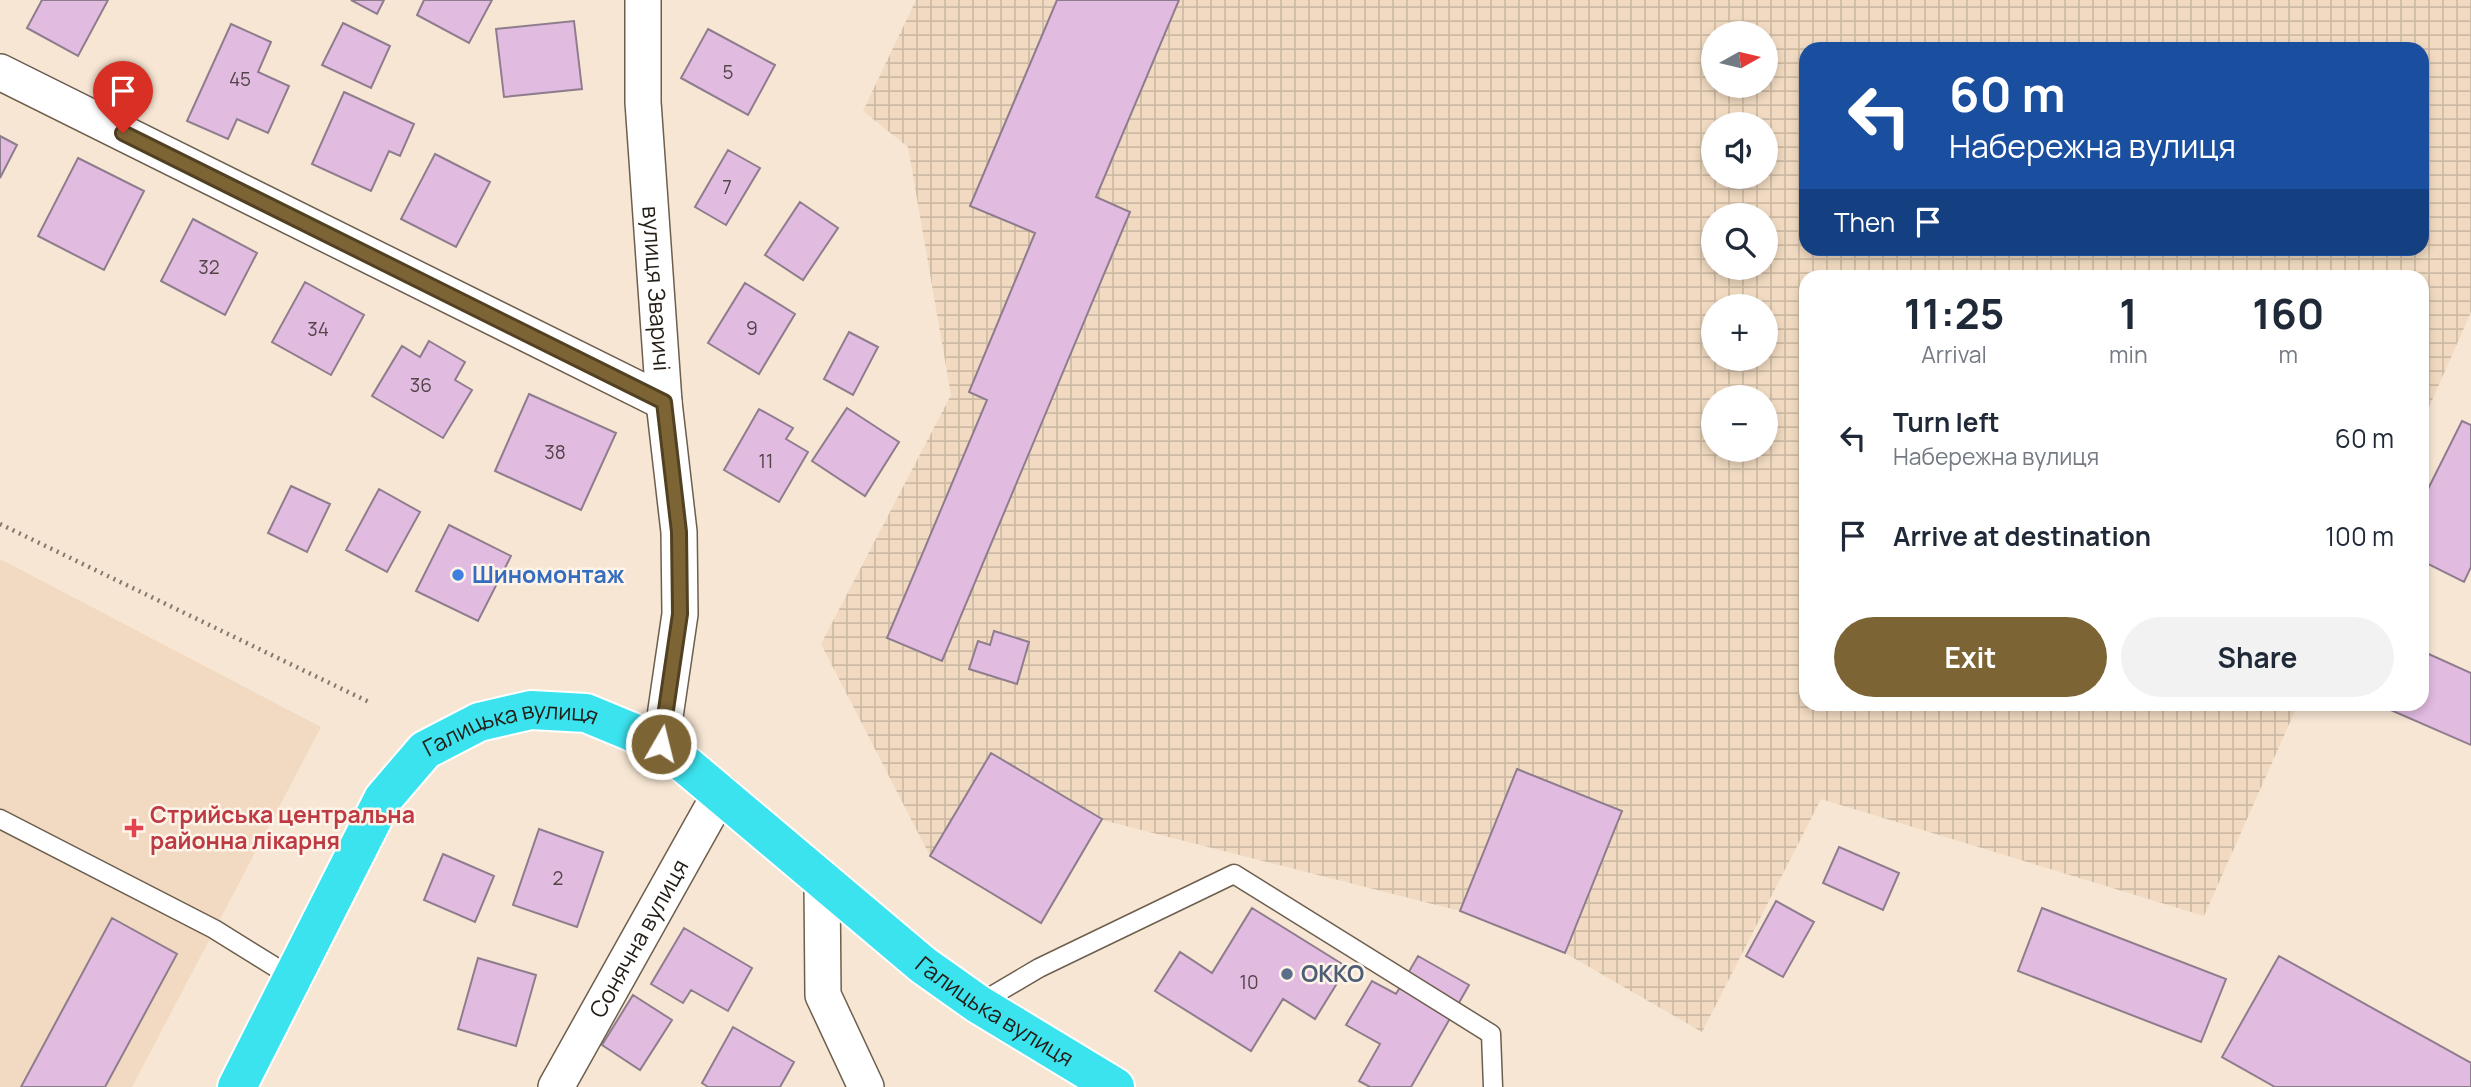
<!DOCTYPE html>
<html lang="en">
<head>
<meta charset="utf-8">
<style>
	:root { --surface:#fff; --page:#f2f2f3; --text:#1f2937; --muted:#747a83; --accent:#7d6435 }
	body { margin:0; font-family:Manrope,sans-serif; background:var(--page); color:var(--text); height:100vh; display:flex; flex-direction:column; font-size:26px; white-space:nowrap }
	* { box-sizing:border-box; margin:0 }
	p { font-size:23px; color:var(--muted) }
	.icon { flex:none; width:38px; height:38px; fill:none; stroke:currentColor; stroke-width:2; stroke-linecap:round; stroke-linejoin:round }
	.map { position:relative; flex:1; overflow:hidden }
	.details { position:absolute; left:1799px; top:270px; width:630px; height:441px; display:flex; flex-direction:column; background:var(--surface); border-radius:21px; box-shadow:0 4px 10px #0003 }
	.details>* { flex:none }
	.hud { position:absolute; left:1799px; top:42px; width:630px; height:214px; border-radius:21px; box-shadow:0 4px 10px #0003; background:#1a4fa0; color:#fff; overflow:hidden }
	.needle { width:46px; rotate:82deg }
	.buttons { position:absolute; left:1701px; top:21px; display:grid; gap:14px }
	.buttons a { display:grid; place-items:center; width:77px; height:77px; border-radius:50%; background:var(--surface); box-shadow:0 4px 10px #0003; font-size:35px }
	.pin { position:absolute; display:grid; place-items:center; width:60px; height:60px; color:#fff; margin:-72px -30px; border-radius:50% 50% 50% 0; rotate:-45deg; box-shadow:0 0 7px #0007 }
	.pin .icon { rotate:45deg }
	.me { position:absolute; width:77px; margin:-38px; rotate:8deg; stroke-linejoin:round; filter:drop-shadow(0 0 5px #0008) }
	.turn { display:flex; align-items:center; gap:24px; height:147px; padding:0 35px; font-size:32px }
	.turn .icon { width:91px; height:91px; stroke-width:2.5 }
	.turn b { display:block; font-size:49px; line-height:60px }
	.then { display:flex; align-items:center; height:66px; padding:0 35px; background:#0003; gap:14px; font-size:26px }
	.eta { display:flex; justify-content:space-evenly; align-items:center; height:119px; text-align:center }
	.eta b { font-size:42px; font-weight:700; line-height:49px }
	.cta { display:flex; gap:14px; margin-top:auto; padding:14px 35px }
	.cta a { flex:1; height:80px; border-radius:42px; background:var(--accent); color:#fff; font-size:28px; font-weight:700; line-height:80px; text-align:center }
	.cta a+a { background:var(--page); color:var(--text) }
	ul { padding:0; list-style:none }
	li { display:flex; align-items:center; gap:21px; height:98px; padding:0 35px }
	li div { flex:1 }
	li b { display:block; font-size:26px }
	li em { font-style:normal }
	.map>svg:first-child { display:block }
</style>
</head>
<body>
<div class="map">
<svg width="2471" height="1087" viewBox="0 0 2471 1087">
	<defs>
		<pattern id="industrial-grid" width="8" height="8" patternUnits="userSpaceOnUse" patternTransform="scale(1.75)"><rect width="8" height="8" fill="#f1dac1"/><path d="M0 4h8M4 0v8" fill="none" stroke="#cebba5"/></pattern>
	</defs>
	<rect width="100%" height="100%" fill="#f7e6d3"/>
	<path fill="#f1dac1" d="M0,559l321,168 -189,360h-132z"/>
	<path fill="url(#industrial-grid)" fill-rule="evenodd" d="M916,0h1555v312l-49,111v-147h-616v428h492l-94,212 -383,-117 -119,233 -137,-79 -105,-42 -358,-91 -61,103 -111,-67 -109,-212 130,-249 -43,-248 -45,-36zM1713,33h53v53h-53zM1806,49h616v199h-616zM1713,124h53v53h-53zM1713,215h53v53h-53zM1713,306h53v53h-53zM1713,397h53v53h-53z"/>
	<path fill="#e2bbe1" stroke="#8e7d8d" stroke-width="2" d="M42,0h66l-30,56 -51,-28z
		M351,0h33l-7,14z
		M424,0h68l-23,43 -52,-28z
		M1057,0h122l-83,197 34,15 -188,449 -55,-23 100,-238 -18,-8 66,-159 -65,-27z
		M574,21l8,68 -78,8 -8,-68z
		M343,23l47,23 -19,42 -49,-23z
		M231,24l40,18 -13,30 31,14 -21,47 -31,-14 -9,20 -41,-18z
		M708,29l67,36 -27,50 -67,-37z
		M344,92l70,32 -14,32 -11,-5 -18,40 -59,-27z
		M0,136l17,9 -17,33z
		M728,150l32,18 -34,57 -31,-18z
		M435,154l55,28 -34,65 -55,-28z
		M78,158l66,33 -40,79 -66,-34z
		M800,202l38,26 -35,52 -38,-25z
		M193,219l64,34 -32,62 -64,-34z
		M305,282l59,33 -33,60 -59,-33z
		M745,283l50,31 -36,60 -51,-31z
		M849,332l29,15 -25,48 -29,-16z
		M429,341l36,21 -10,18 17,10 -29,48 -71,-42 30,-50 18,11z
		M529,394l87,39 -35,77 -86,-39z
		M847,408l52,34 -34,54 -53,-35z
		M759,409l34,19 -7,11 22,13 -29,50 -55,-32z
		M2462,421l9,4v142l-7,15 -42,-21v-60z
		M291,486l39,18 -23,48 -39,-19z
		M379,489l41,23 -33,60 -41,-22z
		M449,525l62,31 -33,65 -62,-30z
		M994,631l35,11 -12,42 -48,-15 9,-28 12,4z
		M2422,651l49,22v72l-94,-41h45z
		M991,753l111,66 -61,104 -111,-67z
		M1517,769l105,42 -57,142 -105,-42z
		M539,829l64,23 -26,75 -64,-22z
		M1839,847l60,26 -16,37 -60,-27z
		M443,854l51,22 -19,46 -51,-22z
		M1776,901l38,21 -31,55 -37,-21z
		M1252,908l95,59 -32,52 -32,-20 -32,52 -96,-60 25,-39 32,21z
		M2042,908l184,71 -25,63 -183,-71z
		M112,918l65,36 -72,133h-84z
		M684,928l68,40 -24,43 -37,-21 -8,13 -32,-19z
		M1418,956l51,29 -58,102h-41l-11,-6 21,-37 -34,-19 26,-44 24,13z
		M2279,956l192,107v24h-196l-53,-30z
		M478,958l58,17 -20,71 -58,-17z
		M633,995l39,25 -32,50 -38,-25z
		M733,1027l61,35 -14,25h-72l-6,-4z"/>
	<g fill="none" stroke-linecap="round" stroke-linejoin="round">
		<defs>
			<path id="lane" d="M0,819l214,110 79,49
				M978,1004l61,-36 195,-94 257,160 2,53"/>
			<g id="street">
				<path id="s1" d="M643,0v102l21,300 15,130 1,82 -19,130"/>
				<path d="M0,72l664,330"/>
				<path d="M822,883l1,112 43,92"/>
				<path id="s2" d="M556,1087l165,-295"/>
			</g>
			<g id="highway">
				<path id="s3" d="M237,1087l146,-288 42,-49 54,-28 52,-12 55,3 75,31 262,221 55,39 137,83"/>
			</g>
		</defs>
		<use href="#lane" stroke="#6d5e4e" stroke-width="21"/>
		<use href="#street" stroke="#6d5e4e" stroke-width="38"/>
		<use href="#highway" stroke="#fff" stroke-width="42"/>
		<path stroke="#84796d" stroke-width="4.5" stroke-dasharray="2 5" stroke-linecap="butt" d="M0,524l369,178"/>
		<use href="#lane" stroke="#fff" stroke-width="18"/>
		<use href="#street" stroke="#fff" stroke-width="35"/>
		<use href="#highway" stroke="#3be3ef" stroke-width="38"/>
	</g>
	<g fill="none" stroke-linecap="round" stroke-linejoin="round">
		<defs>
			<path id="route" d="M123,133l541,269 15,130 1,82 -19,130"/>
		</defs>
		<use href="#route" stroke="#514122" stroke-width="18"/>
		<use href="#route" stroke="#7d6435" stroke-width="12"/>
	</g>
	<circle fill="#3f7fe0" stroke="#fff4e9" stroke-width="2.5" cx="458" cy="575" r="7"/>
	<path fill="#e0444e" stroke="#fff4e9" stroke-width="2.5" d="M130.5 817.5h7v7h7v7h-7v7h-7v-7h-7v-7h7z"/>
	<circle fill="#5c6f8a" stroke="#fff4e9" stroke-width="2.5" cx="1287" cy="974" r="7"/>
	<g text-anchor="middle" stroke-width="5" stroke-linejoin="round" paint-order="stroke">
		<g font-size="19" fill="#534449">
			<text x="728" y="79">5</text>
			<text x="240" y="86">45</text>
			<text x="727" y="194">7</text>
			<text x="209" y="274">32</text>
			<text x="752" y="335">9</text>
			<text x="318" y="336">34</text>
			<text x="421" y="392">36</text>
			<text x="555" y="459">38</text>
			<text x="766" y="468">11</text>
			<text x="558" y="885">2</text>
			<text x="1249" y="989">10</text>
		</g>
		<g font-size="23" fill="#231d16" stroke="#fff4e9">
			<text dy="8" stroke="none"><textPath href="#s1" startOffset="289">вулиця Зваричі</textPath></text>
			<text dy="8" stroke="none"><textPath href="#s3" startOffset="478">Галицька вулиця</textPath></text>
			<text dy="8" stroke="none"><textPath href="#s2" startOffset="170">Сонячна вулиця</textPath></text>
			<text dy="8" stroke="none"><textPath href="#s3" startOffset="1066">Галицька вулиця</textPath></text>
		</g>
		<g font-size="23" font-weight="bold" fill="#366cbe" stroke="#fff4e9" text-anchor="start">
			<text x="472" y="583">Шиномонтаж</text>
		</g>
		<g font-size="23" font-weight="bold" fill="#be3a42" stroke="#fff4e9" text-anchor="start">
			<text x="150" y="823">Стрийська центральна<tspan x="150" dy="26">районна лікарня</tspan></text>
		</g>
		<g font-size="23" font-weight="bold" fill="#4e5e75" stroke="#fff4e9" text-anchor="start">
			<text x="1301" y="982">ОККО</text>
		</g>
	</g>
</svg>
<div class="buttons">
<a><svg class="needle" viewBox="-14 -14 28 28"><path d="M0-13l5 13h-10z" fill="#e53935"/><path d="M0 13l5-13h-10z" fill="#747a83"/></svg></a>
<a><svg class="icon" aria-label="sound" viewBox="0 0 24 24"><path d="M4 9h4l5-4v14l-5-4H4zM17 9q2 3 0 6"/></svg></a>
<a><svg class="icon" aria-label="search" viewBox="0 0 24 24"><circle cx="10" cy="10" r="6"/><path d="M15 15l6 6"/></svg></a>
<a>+</a>
<a>−</a>
</div>
<div class="pin" style="left:123px;top:133px;background:#d93025"><svg class="icon" aria-label="arrive" viewBox="0 0 24 24"><path d="M6 21V4h12l-3 4 3 4H6"/></svg></div>
<svg class="me" style="left:661px;top:744px" viewBox="-20 -20 40 40"><circle r="17" fill="#7d6435" stroke="#fff" stroke-width="3"/><path d="M0-11L8 9 0 5-8 9z" fill="#fff"/></svg>
<div class="hud">
<div class="turn"><svg class="icon" aria-label="left" viewBox="0 0 24 24"><path d="M17 20v-9H6M10 6l-5 5 5 5"/></svg><div><b>60 m</b>Набережна вулиця</div></div>
<div class="then">Then<svg class="icon" aria-label="arrive" viewBox="0 0 24 24"><path d="M6 21V4h12l-3 4 3 4H6"/></svg></div>
</div>
<section class="details">
<div class="eta">
<div><b>11:25</b><p>Arrival</p></div>
<div><b>1</b><p>min</p></div>
<div><b>160</b><p>m</p></div>
</div>
<ul>
<li><svg class="icon" aria-label="left" viewBox="0 0 24 24"><path d="M17 20v-9H6M10 6l-5 5 5 5"/></svg><div><b>Turn left</b><p>Набережна вулиця</p></div><em>60 m</em></li>
<li><svg class="icon" aria-label="arrive" viewBox="0 0 24 24"><path d="M6 21V4h12l-3 4 3 4H6"/></svg><div><b>Arrive at destination</b></div><em>100 m</em></li>
</ul>
<div class="cta"><a>Exit</a><a>Share</a></div>
</section>
</div>
</body>
</html>
